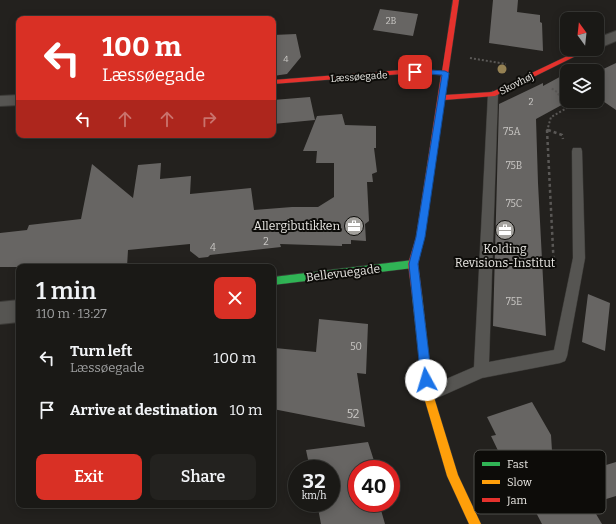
<!DOCTYPE html>
<html lang="en">
<head>
<meta charset="utf-8">
<style>
	:root { --surface:#1a1916; --page:#23221f; --text:#f1f3f6; --muted:#9fa0a1; --line:#383835; --accent:#d93025 }
	body { margin:0; font-family:Bitter,serif; background:var(--page); color:var(--text); height:100vh; display:flex; flex-direction:column; font-size:15px; white-space:nowrap }
	* { box-sizing:border-box; margin:0 }
	p { font-size:13px; color:var(--muted) }
	.icon { flex:none; width:22px; height:22px; fill:none; stroke:currentColor; stroke-width:2; stroke-linecap:round; stroke-linejoin:round }
	.map { position:relative; flex:1; overflow:hidden }
	.sheet { position:absolute; left:16px; top:264px; width:260px; height:244px; display:flex; flex-direction:column; background:var(--surface); border-radius:8px; box-shadow:0 2px 10px #0003,0 0 0 1px var(--line) }
	.sheet>* { flex:none }
	.banner { position:absolute; left:16px; top:16px; width:260px; height:122px; border-radius:8px; box-shadow:0 2px 10px #0003,0 0 0 1px var(--line); background:#d93025; color:#fff; overflow:hidden }
	.needle { width:26px; rotate:345deg }
	.buttons { position:absolute; left:560px; top:12px; display:grid; gap:8px }
	.buttons a { display:grid; place-items:center; width:44px; height:44px; border-radius:8px; background:var(--surface); box-shadow:0 2px 10px #0003,0 0 0 1px var(--line); font-size:20px }
	.speed { position:absolute; left:288px; top:460px; display:flex; gap:8px; font-size:20px; font-weight:700; text-align:center }
	.speed>* { display:grid; place-content:center; width:52px; height:52px; border-radius:50%; background:var(--surface); box-shadow:0 2px 10px #0003,0 0 0 1px var(--line); line-height:1 }
	.speed small { font-size:10px; font-weight:400 }
	.speed .limit { border:6px solid #d22; background:#fff; color:#111 }
	.pin { position:absolute; display:grid; place-items:center; width:34px; height:34px; color:#fff; margin:-17px; border-radius:8px; box-shadow:0 2px 6px #0006 }
	.me { position:absolute; width:44px; margin:-22px; rotate:354deg; stroke-linejoin:round; filter:drop-shadow(0 0 3px #0008) }
	.turn { display:flex; align-items:center; gap:14px; height:84px; padding:0 20px; font-size:18px }
	.turn .icon { width:52px; height:52px; stroke-width:2.5 }
	.turn b { display:block; font-size:28px; line-height:34px }
	.lanes { display:flex; align-items:center; height:38px; padding:0 20px; background:#0003; justify-content:center; gap:20px; direction:ltr }
	.lanes .off { opacity:.35 }
	.round { display:grid; place-items:center; flex:none; width:42px; height:42px; border-radius:8px; background:var(--page) }
	.summary { display:flex; align-items:center; justify-content:space-between; height:68px; padding:0 20px }
	h1 { font-size:24px; font-weight:600; line-height:30px }
	.action { display:flex; gap:8px; margin-top:auto; padding:8px 20px }
	.action a { flex:1; height:46px; border-radius:8px; background:var(--accent); color:#fff; font-size:16px; font-weight:600; line-height:46px; text-align:center }
	.action a+a { background:var(--page); color:var(--text) }
	ul { padding:0; list-style:none }
	li { display:flex; align-items:center; gap:12px; height:52px; padding:0 20px }
	li div { flex:1 }
	li b { display:block; font-size:15px }
	li em { font-style:normal }
	.map>svg:first-child { display:block }
</style>
</head>
<body>
<div class="map">
<svg width="616" height="524" viewBox="0 0 616 524">
	<rect width="100%" height="100%" fill="#23211e"/>
	<path fill="#676563" d="M493,0h25l-1,12 23,3v7l2,1 1,28 -54,-8z
		M380,9l38,5 -5,22 -40,-6z
		M296,34l5,23 -14,17 -14,2v-41z
		M616,63v47l-19,-13v-25z
		M583,64l12,7h-25z
		M567,73v28h2l-33,18 2,64 8,153 -53,-10 6,-222 44,-21v3z
		M310,97l5,23 -42,4v-24z
		M342,114l3,11 31,1v22h-2l3,24 -5,2 1,8h-6l2,39 -4,3 1,17 -15,-1v4h-9v2l-62,-2 1,3 -71,8 -2,2 -9,1 -9,-7v-7l-62,6 -1,17h-127v-34l27,-3 2,-5 52,-6 11,-55 41,34 5,-33 23,-2 -1,16 31,-3 -1,18 61,-6 3,22 38,-3h26l16,-10v-34h-18l1,-12h-14l14,-35z
		M588,294l22,9 -5,48 -23,-9z
		M319,319l49,5 -2,50 -9,-1 8,54 -92,-18v-50l2,-11 41,4z
		M532,402l19,33 1,16 8,1 13,23 43,-13v34l-26,8 12,20h-60l-34,-65 -5,2 -12,-25 5,-1 -9,-18z
		M368,442l8,25 -6,2h-13v34h22l6,21h-64l-4,-21h14v-34h-21l-4,-19z"/>
	<g fill="none" stroke-linecap="round" stroke-linejoin="round">
		<defs>
			<path id="lane" d="M493,91l5,3 -9,268 65,-12 19,-92 -1,-107 1,-3h8l1,3 3,107 -18,98 -2,5 -5,2 -78,15 -54,24 -5,-3 -3,-5 3,-5 51,-22 14,-273z"/>
			<path id="street" d="M616,31v10l-19,8v-11z
				M19,95v10l-19,1v-10z
				M19,300v22l-19,2v-22z"/>
			<path id="fast" d="M413,260l3,1 2,3 -2,3 -3,1 -140,17v-8z"/>
			<path id="slow" d="M417,291l3,1 2,3 11,99 25,81 23,49h-12l-22,-48 -24,-82 -11,-99 2,-3z"/>
			<path id="jam" d="M453,0h6l-14,95 47,-3 90,-43h8l-95,47 -51,4 -20,137 -6,27 4,31 -2,3 -3,1 -3,-1 -2,-3 -4,-31 8,-27 25,-162 -26,-2 -142,11v-4l142,-11 27,2z"/>
		</defs>
		<use href="#lane" stroke="#3c3b38" stroke-width="1"/>
		<use href="#street" stroke="#3c3b38" stroke-width="2"/>
		<use href="#fast" stroke="#3c3b38" stroke-width="1"/>
		<use href="#slow" stroke="#3c3b38" stroke-width="1"/>
		<use href="#jam" stroke="#3c3b38" stroke-width="1"/>
		<path stroke="#5a5856" stroke-width="2" stroke-dasharray="2 2" stroke-linecap="butt" d="M470,58l36,6
			M547,130l4,1
			M547,131l4,-14 16,-9 -10,-16 -6,-4"/>
		<path stroke="#5a5856" stroke-width="2.5" stroke-dasharray="3 3" stroke-linecap="butt" d="M547,130l7,139
			M548,130l14,5 1,4"/>
		<use href="#lane" fill="#565552" fill-rule="evenodd"/>
		<use href="#street" fill="#565552" fill-rule="evenodd"/>
		<use href="#fast" fill="#30b455" fill-rule="evenodd"/>
		<use href="#slow" fill="#ff9f0a" fill-rule="evenodd"/>
		<use href="#jam" fill="#e5322d" fill-rule="evenodd"/>
	</g>
	<g fill="#958153">
		<circle cx="502" cy="69" r="4.5"/>
		<circle cx="411" cy="77" r="4.5"/>
	</g>
	<path fill="#1a73e8" stroke="#114b97" d="M415,69l30,2 4,2 -24,164 -7,27 14,116 -2,4 -4,1 -3,-1 -2,-4 -12,-116 7,-27 26,-162 -29,-2 -1,-1z"/>
	<defs>
		<symbol id="office-disc" viewBox="-11 -11 22 22"><circle r="9.5" fill="#a4a29e" stroke="#0d0c09"/><path d="M-6-3h4V-5.5h4V-3h4V5H-6ZM-1-4.5V-3h2v-1.5ZM-6 0V1H6V0Z" fill="#fff"/></symbol>
	</defs>
	<g fill-rule="evenodd">
		<use href="#office-disc" x="343" y="215" width="22" height="22"/>
		<use href="#office-disc" x="494" y="219" width="22" height="22"/>
	</g>
	<g text-anchor="middle" stroke-width="4" stroke-linejoin="round" paint-order="stroke">
		<g font-size="9" fill="#c8c6c3">
			<text x="391" y="24">2B</text>
			<text x="286" y="62">4</text>
			<text x="531" y="105">2</text>
		</g>
		<g font-size="10" fill="#e9e7e3" stroke="#0d0c09">
			<text transform="translate(359 76) rotate(-4)" y="4">Læssøegade</text>
			<text transform="translate(516 83) rotate(-27)" y="4">Skovhøj</text>
		</g>
		<g font-size="10" fill="#c8c6c3">
			<text x="512" y="135">75A</text>
			<text x="514" y="169">75B</text>
			<text x="514" y="207">75C</text>
			<text x="266" y="245">2</text>
			<text x="213" y="251">4</text>
			<text x="514" y="305">75E</text>
			<text x="356" y="350">50</text>
		</g>
		<g font-size="12" fill="#e9e7e3" stroke="#0d0c09" text-anchor="end">
			<text x="340" y="230">Allergibutikken</text>
			<text x="505" y="253" text-anchor="middle">Kolding<tspan x="505" dy="14">Revisions-Institut</tspan></text>
		</g>
		<g font-size="12" fill="#e9e7e3" stroke="#0d0c09">
			<text transform="translate(343 273) rotate(-7)" y="4">Bellevuegade</text>
		</g>
		<g font-size="12" fill="#c8c6c3">
			<text x="353" y="418">52</text>
		</g>
	</g>
	<rect x="474" y="450" width="132" height="64" rx="6" fill="#0d0c09" stroke="#4f4e4a" stroke-width="1"/>
	<rect x="482" y="462" width="18" height="4" fill="#30b455"/>
	<rect x="482" y="480" width="18" height="4" fill="#ff9f0a"/>
	<rect x="482" y="498" width="18" height="4" fill="#e5322d"/>
	<g font-size="11" fill="#e9e7e3">
		<text x="507" y="468">Fast</text>
		<text x="507" y="486">Slow</text>
		<text x="507" y="504">Jam</text>
	</g>
</svg>
<div class="buttons">
<a><svg class="needle" viewBox="-14 -14 28 28"><path d="M0-13l5 13h-10z" fill="#e53935"/><path d="M0 13l5-13h-10z" fill="#9fa0a1"/></svg></a>
<a><svg class="icon" aria-label="layers" viewBox="0 0 24 24"><path d="M12 4l9 5-9 5-9-5zM3 14l9 5 9-5"/></svg></a>
</div>
<div class="speed"><div>32<small>km/h</small></div><div class="limit">40</div></div>
<div class="pin" style="left:415px;top:72px;background:#d93025"><svg class="icon" aria-label="arrive" viewBox="0 0 24 24"><path d="M6 21V4h12l-3 4 3 4H6"/></svg></div>
<svg class="me" style="left:426px;top:380px" viewBox="-20 -20 40 40"><circle r="19" fill="#fff"/><path d="M0-13L10 11 0 6-10 11z" fill="#1a73e8"/></svg>
<div class="banner">
<div class="turn"><svg class="icon" aria-label="left" viewBox="0 0 24 24"><path d="M17 20v-9H6M10 6l-5 5 5 5"/></svg><div><b>100 m</b>Læssøegade</div></div>
<div class="lanes"><svg class="icon" aria-label="left" viewBox="0 0 24 24"><path d="M17 20v-9H6M10 6l-5 5 5 5"/></svg><svg class="icon off" aria-label="ahead" viewBox="0 0 24 24"><path d="M12 20V5M6 11l6-6 6 6"/></svg><svg class="icon off" aria-label="ahead" viewBox="0 0 24 24"><path d="M12 20V5M6 11l6-6 6 6"/></svg><svg class="icon off" aria-label="right" viewBox="0 0 24 24"><path d="M7 20v-9h11M14 6l5 5-5 5"/></svg></div>
</div>
<section class="sheet">
<div class="summary"><div><h1>1 min</h1><p>110 m · 13:27</p></div><a class="round" style="background:#d93025;color:#fff"><svg class="icon" aria-label="close" viewBox="0 0 24 24"><path d="M6 6l12 12M18 6L6 18"/></svg></a></div>
<ul>
<li><svg class="icon" aria-label="left" viewBox="0 0 24 24"><path d="M17 20v-9H6M10 6l-5 5 5 5"/></svg><div><b>Turn left</b><p>Læssøegade</p></div><em>100 m</em></li>
<li><svg class="icon" aria-label="arrive" viewBox="0 0 24 24"><path d="M6 21V4h12l-3 4 3 4H6"/></svg><div><b>Arrive at destination</b></div><em>10 m</em></li>
</ul>
<div class="action"><a>Exit</a><a>Share</a></div>
</section>
</div>
</body>
</html>
